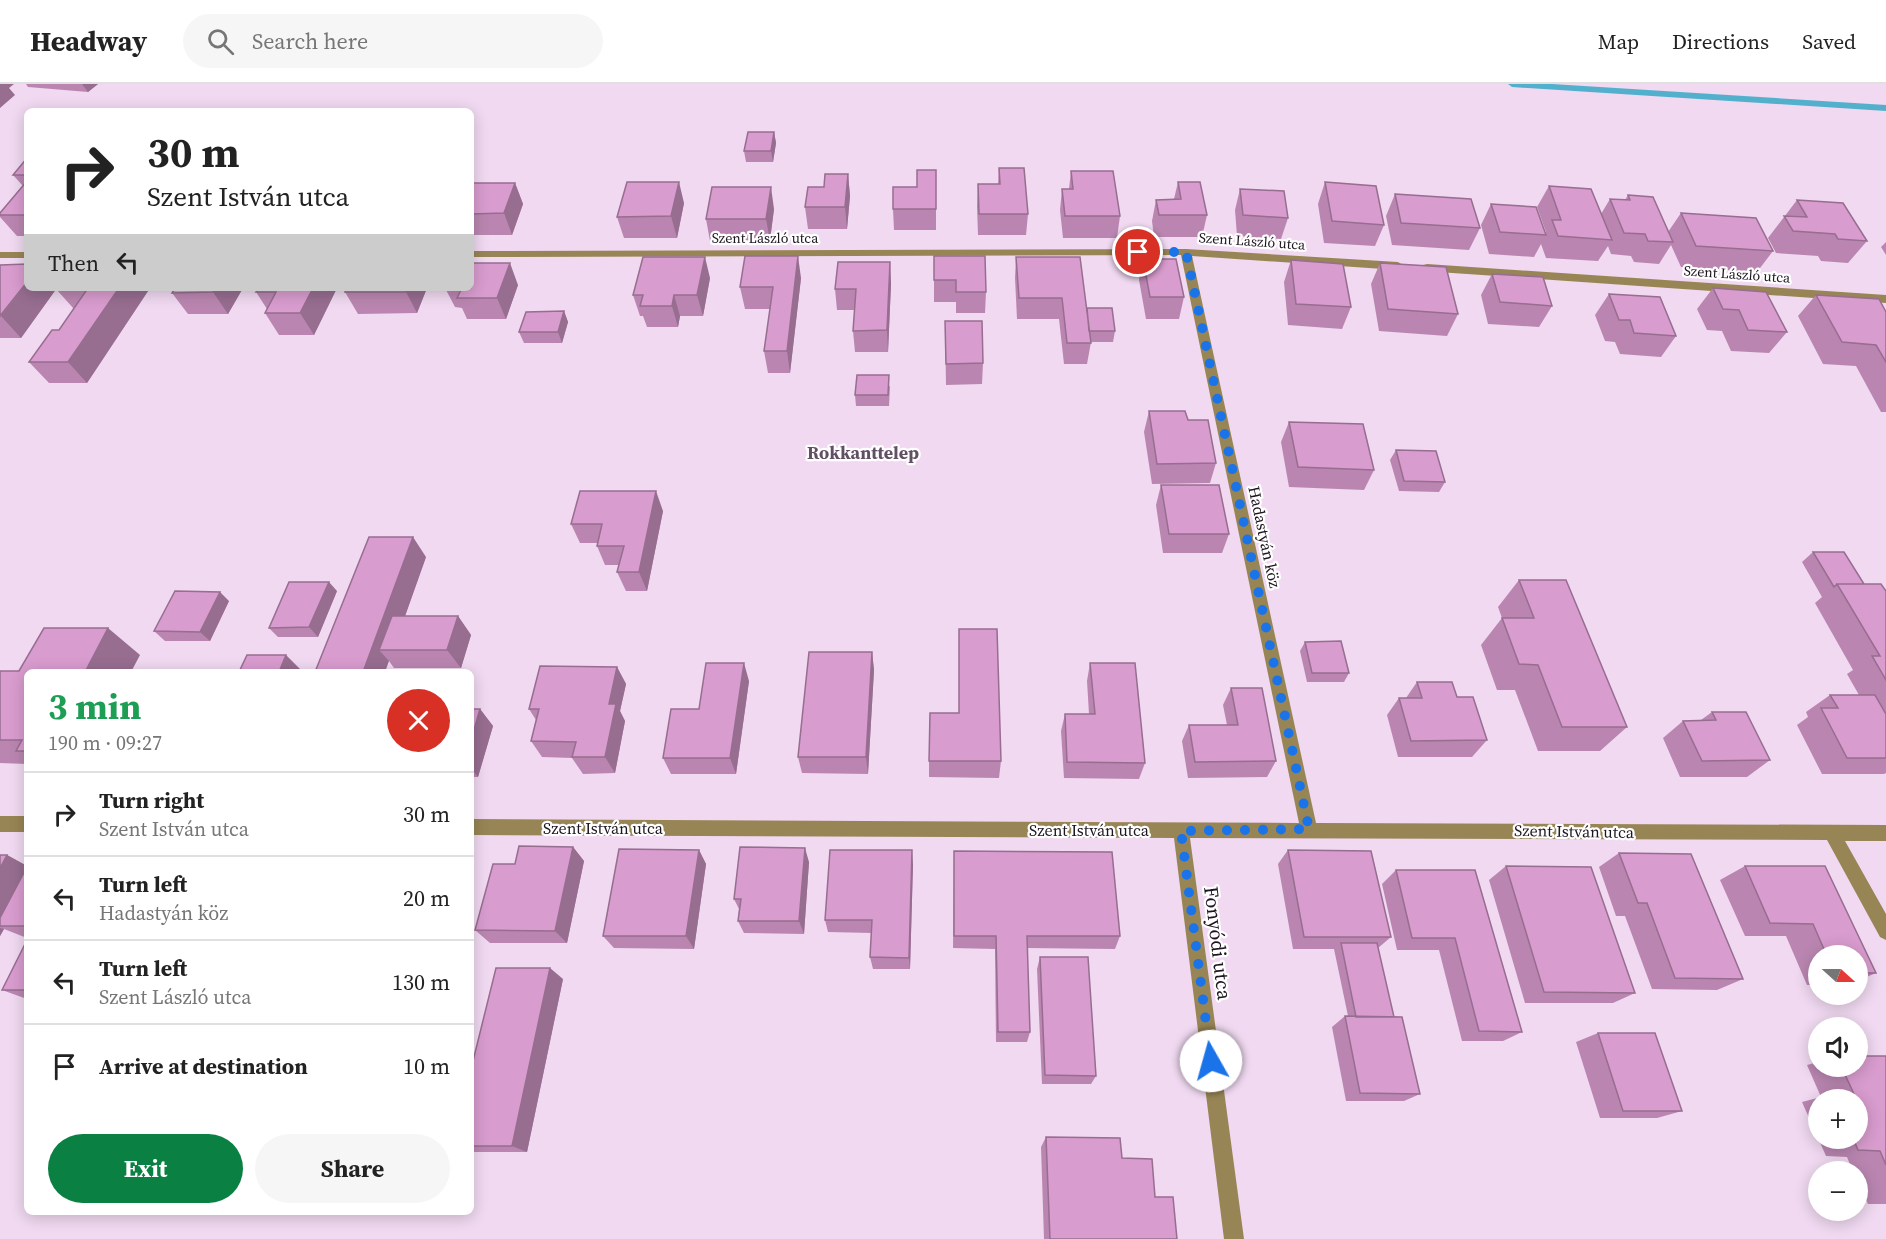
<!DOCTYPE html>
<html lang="en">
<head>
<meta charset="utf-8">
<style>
	:root { --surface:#fff; --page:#f6f6f6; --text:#222; --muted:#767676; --line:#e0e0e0; --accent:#0b8043 }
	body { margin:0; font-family:"Source Serif 4",serif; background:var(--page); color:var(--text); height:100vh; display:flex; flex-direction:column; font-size:22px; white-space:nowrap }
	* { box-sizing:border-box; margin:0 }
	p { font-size:20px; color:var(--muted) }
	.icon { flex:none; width:33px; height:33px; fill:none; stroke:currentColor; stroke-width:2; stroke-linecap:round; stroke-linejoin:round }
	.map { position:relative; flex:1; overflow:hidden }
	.side { position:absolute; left:24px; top:585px; width:450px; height:546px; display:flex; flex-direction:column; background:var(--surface); border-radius:9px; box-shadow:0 3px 15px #0003 }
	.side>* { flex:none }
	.guide { position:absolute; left:24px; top:24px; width:450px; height:183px; border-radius:9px; box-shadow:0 3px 15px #0003; background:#fff; color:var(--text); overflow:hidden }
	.needle { width:39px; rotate:111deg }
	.controls { position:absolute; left:1808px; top:861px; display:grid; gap:12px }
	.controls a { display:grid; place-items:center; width:60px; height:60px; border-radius:50%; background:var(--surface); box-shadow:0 3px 15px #0003; font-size:30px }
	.pin { position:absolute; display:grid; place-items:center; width:51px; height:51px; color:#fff; margin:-26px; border:3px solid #fff; border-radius:50%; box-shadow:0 2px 6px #0007 }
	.me { position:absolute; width:66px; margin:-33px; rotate:353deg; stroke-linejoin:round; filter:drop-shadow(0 0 4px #0008) }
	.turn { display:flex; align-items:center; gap:21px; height:126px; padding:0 24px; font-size:27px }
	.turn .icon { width:78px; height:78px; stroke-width:2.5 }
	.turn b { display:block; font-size:42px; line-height:51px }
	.then { display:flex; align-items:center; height:57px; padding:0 24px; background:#0003; gap:12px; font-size:22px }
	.round { display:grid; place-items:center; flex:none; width:63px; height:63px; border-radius:32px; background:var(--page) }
	.headline { display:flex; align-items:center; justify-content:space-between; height:102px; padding:0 24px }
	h1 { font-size:36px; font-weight:700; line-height:45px; color:#1e9e55 }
	.primary-button { display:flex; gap:12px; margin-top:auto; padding:12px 24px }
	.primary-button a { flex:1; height:69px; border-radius:36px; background:var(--accent); color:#fff; font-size:24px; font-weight:700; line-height:69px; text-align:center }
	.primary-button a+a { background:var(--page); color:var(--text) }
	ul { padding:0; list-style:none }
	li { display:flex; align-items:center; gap:18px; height:84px; padding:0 24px; border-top:2px solid var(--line) }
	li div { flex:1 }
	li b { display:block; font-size:22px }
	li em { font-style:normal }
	header { display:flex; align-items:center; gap:36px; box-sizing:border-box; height:84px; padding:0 30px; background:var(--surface); border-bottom:2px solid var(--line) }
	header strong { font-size:28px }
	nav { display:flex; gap:33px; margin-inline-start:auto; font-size:21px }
	.search { width:420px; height:54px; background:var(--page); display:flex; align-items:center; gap:15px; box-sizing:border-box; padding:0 21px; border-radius:33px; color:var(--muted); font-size:22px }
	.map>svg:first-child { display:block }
</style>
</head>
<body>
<header>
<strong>Headway</strong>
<div class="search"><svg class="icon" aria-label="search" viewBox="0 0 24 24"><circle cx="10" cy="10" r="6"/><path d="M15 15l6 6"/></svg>Search here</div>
<nav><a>Map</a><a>Directions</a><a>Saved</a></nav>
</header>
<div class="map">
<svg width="1886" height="1155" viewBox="0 0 1886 1155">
	<rect width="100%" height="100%" fill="#f0d9f1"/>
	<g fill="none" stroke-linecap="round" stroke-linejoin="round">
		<path fill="#53b0cc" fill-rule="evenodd" d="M1508,0h44l334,21v6l-374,-24z"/>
		<path fill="#988555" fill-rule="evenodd" d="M1186,165l212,13 6,4 -6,4 -206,-14 124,567 570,2v16h-41l41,73v26l-6,-3 -53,-97 -637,-2 54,401h-20l-50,-401 -703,-3v-16l828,4 -118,-568 -710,2v-6z
			M0,168h27v6h-27z
			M1427,180l459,31v8l-463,-32v-6z
			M0,732h27v16h-27z"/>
	</g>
	<path fill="#ba86b1" d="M26,0h72l-10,8 -60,-5z
		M774,48l2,11 -3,19h-27l-2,-11z
		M27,74v78h-10l-17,-19v-4l23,-27 -10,-11z
		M999,84l29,46 -2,21h-48l-1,-29 1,-22h20z
		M936,86v60h-42l-1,-21z
		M1071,87l49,45 -3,22h-54l-3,-28 2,-21h7z
		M848,90l2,22 -3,33h-39l-3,-22 19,-20z
		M1178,98l29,33 -5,22h-48l-2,-16 4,-21 18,-1z
		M1325,98l59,43 -9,21 -51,-3 -6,-39z
		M471,99h44l8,21 -11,31h-41z
		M1549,102l52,28 9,-15 15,1 3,-5 40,37 13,-19 92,38 -16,21 -76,-5 -10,-22 -12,19 -25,-2 -3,-6 -20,-2 -3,-8 -10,15 -52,-3 -5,-14 -7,13 -45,-3 -8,-29 10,-21 54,29 1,-1 -9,-25z
		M1240,105l48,29 -7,21 -44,-3 -2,-26z
		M1395,110l85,34 -11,22 -77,-5 -6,-29z
		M1797,116l70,41 -19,22 -27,-2 -3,-5 -42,-3 -8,-15z
		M684,119l-7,35h-53l-7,-21z
		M774,125l-4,31 -60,1 -4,-22z
		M1886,158v13l-5,-8z
		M934,172l52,36 -1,21h-29v-11h-22z
		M1016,173l71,51 28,23 -2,11h-22l-4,22h-23l-5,-45h-42l-2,-41z
		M1143,175l41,38 -5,22h-33l-7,-39z
		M1291,176l60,47 -9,22 -54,-4 -4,-43z
		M890,178l1,22 -3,68h-33l-2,-21 2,-21h-18l-2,-21z
		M1380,179l78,51 -11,22 -68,-5 -8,-47z
		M0,181l27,23h123l-63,95h-38l-20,-21 30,-32 15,-21 -18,-20 -35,49h-21z
		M1492,190l60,32 -13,21 -51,-3 -7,-29z
		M710,194l-7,38h-23l-2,11h-31l-4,-11h-3l-7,-21z
		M801,194l-11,95h-22l-4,-22 6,-42h-25l-5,-22z
		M518,201l-12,34h-39l-5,-11 -7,-1 -10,-19h26z
		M170,204h73l-15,26h-40l-16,-21 1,-1z
		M337,204l-23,47h-35l-14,-22 2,-4 -11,-17z
		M427,204l-10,25 -59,1 -13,-22z
		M1713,204l74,44 -18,21 -38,-2 -9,-20 -15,-1 -10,-21z
		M1609,210l67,42 -15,21 -41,-3 -5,-12 -10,-1 -10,-26z
		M1816,211l70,17v100h-5l-25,-46 -33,-2 -25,-48z
		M564,227l4,11 -6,21h-38l-5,-11z
		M945,237l38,42 -1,21 -36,1z
		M890,302l-1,20h-33l-1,-11z
		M1149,327l39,9 28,43 -6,20 -58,1 -8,-52z
		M1289,338l85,48 -10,20 -75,-3 -8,-45z
		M1396,366l49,32 -6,10 -40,-1 -9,-31z
		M1161,401l68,49 -7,19h-59l-7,-48z
		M663,427l-16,80h-21l-9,-19 2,-7h-14l-8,-19v-3h-17l-9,-19z
		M1813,468l51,32 22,7v182l-2,1h-62l-25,-49 11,-8 -2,-5 24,-17h29l-12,-21 6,-4 -38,-67 7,-6 -20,-35z
		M426,473l-21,59h53l13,19 -10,33h-67l-5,-7 -74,11z
		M1519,496l108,147 -27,24h-62l-23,-61h-18l-16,-45 21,-27 -4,-11z
		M337,507l-19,46h-40l-9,-9z
		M229,517l-19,40h-45l-11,-10z
		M1305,558l44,31 -5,9h-37l-7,-31z
		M872,568l2,18 -6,104 -66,-1 -4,-16z
		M140,571l-113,17v92l-27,-1v-92h19z
		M1090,579l55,100 -6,16 -75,-1 -3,-47 4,-17h24l-2,-33z
		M617,583l9,17 -6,27 5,10 -10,52 -32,1 -11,-16 -30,-1 -11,-16 5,-21 -7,-11z
		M749,597l-13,93h-65l-8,-16 36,-49z
		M1417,598l40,15 30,43 -15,17h-74l-11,-42 12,-17h7z
		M1231,604l45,73 -9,16 -79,1 -6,-37 7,-16h38l-4,-20z
		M471,625h9l13,17 -15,51h-7z
		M1712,628l58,48 -23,17h-67l-17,-39 20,-17 18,-1z
		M958,629l43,48 -2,17 -70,-1v-16z
		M573,763l11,14 -17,82h-77l-15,-13 40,-66z
		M699,766l7,14 -12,85 -80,-1 -11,-12z
		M1288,766l103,87 -13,11 16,69 26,77 -16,7h-58l-14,-74 13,-11h3l-14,-67h-41l-15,-85z
		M954,767l166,85 -5,13 -88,-1 3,84 -3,10h-31l-1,-93 -42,-1z
		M1619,769l124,126 -26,11 -65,-1 -27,-73h-9l-17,-49z
		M0,771h7l20,11v72l-23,-9 -4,7z
		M809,778l-5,72 -60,-1 -6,-12 1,-12 -5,-10z
		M913,780l-3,105h-37l-3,-12 2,-24 -44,-1 -3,-12z
		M1506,782l129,127 -22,10h-88l-36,-123z
		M1745,782h80l51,107 -19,8v-25h-39v29h-11l-21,-49h-41l-25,-56z
		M1396,786h79l47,162 -19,9h-41l-23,-91h-42l-15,-66z
		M27,856v59l-25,-9z
		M1040,873l56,119 -5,8h-49l-5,-115z
		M563,895l-36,173h-56v-83z
		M1598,949l84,78 -25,7h-57l-24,-76z
		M1886,972v148h-18l-11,-24v-8h-4l-6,-15 -21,-1 -8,-18h39v-38h-39v38l-16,-36 19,-5 -14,-32 11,-3v4h39z
		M1046,1053l109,60 22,42h-133l-3,-92z"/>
	<path fill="#976d90" d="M0,0h14l-5,4 6,7 -15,13z
		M82,0h16l-10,8z
		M774,48l2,11 -3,19 -2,-11z
		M848,90l2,22 -3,33 -2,-22z
		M679,98l5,21 -7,35 -6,-22z
		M515,99l8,21 -11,31 -8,-22z
		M771,103l3,22 -4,31 -4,-21z
		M798,172l3,22 -11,95 -3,-22z
		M705,173l5,21 -7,38 -6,-21z
		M890,178l1,22 -3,68 -1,-22z
		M510,179l8,22 -12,34 -9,-21z
		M27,198v6h30l-36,50 -20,-22z
		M119,204h31l-63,95 -19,-21z
		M215,204h28l-15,26 -15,-22z
		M313,204h24l-23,47 -14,-22z
		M407,204h20l-10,25 -11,-21z
		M674,211l6,21 -2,11 -6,-21z
		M564,227l4,11 -6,21 -4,-11z
		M656,407l7,20 -16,80 -8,-19z
		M413,453l13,20 -33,93h-14l10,11 -4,11h-22z
		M329,498l8,9 -19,46 -9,-10z
		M220,508l9,9 -19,40 -10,-9z
		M458,532l13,19 -10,33 -14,-18z
		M108,544l32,27 -9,17h-46z
		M872,568l2,18 -6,104 -2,-17z
		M286,571l17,17h-24z
		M744,579l5,18 -13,93 -6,-16z
		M617,583l9,17 -6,27 5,10 -10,52 -10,-16 4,-53z
		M480,625l13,17 -15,51 -7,-9v-28z
		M573,763l11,14 -17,82 -12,-12z
		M805,764l4,14 -5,72 -5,-13z
		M699,766l7,14 -12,85 -8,-13z
		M912,766l1,14 -3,105 -1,-11z
		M7,771l20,11 -27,60v-58z
		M0,844l4,1 -4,7z
		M550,884l13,11 -36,173 -15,-6z"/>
	<path fill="#d89cce" stroke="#976d90" stroke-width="1.5" d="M748,48h26l-3,19h-27z
		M27,74v17h-14z
		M999,84h25l4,46h-49l-1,-30h22z
		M917,86h19v39h-43v-22h24z
		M1071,87h42l7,45h-55l-3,-27h11z
		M825,90h23l-3,33h-40l3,-20h16z
		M27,97v34h-27v-2z
		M627,98h52l-8,34 -54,1z
		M1178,98h22l7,33h-48l-3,-15 25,-1z
		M1325,98l51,4 8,39 -52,-4z
		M471,99h44l-11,30 -33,1z
		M1549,102l42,3 21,51 -54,-4 -6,-16h9z
		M712,103h59l-5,32h-60z
		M1240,105l44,2 4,27 -45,-3z
		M1395,110l76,5 9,29 -79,-5z
		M1628,111l25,2 20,45 -25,-1 -3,-7 -21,-1 -14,-34 20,1z
		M1797,116l46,3 24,38 -29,-2 -3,-5 -42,-3 -9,-15 23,1z
		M1491,120l45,3 10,28 -46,-3z
		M1681,129l75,5 17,33 -77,-5z
		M745,172h53l-11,95h-23l9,-64h-33z
		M934,172h51l1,36h-30v-12h-22z
		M643,173h62l-8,38h-23l-2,11h-32l3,-11h-10z
		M1016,173h64l11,86h-24l-5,-45h-43z
		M1143,175h33l8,38h-34z
		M1291,176l52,4 8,43 -55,-3z
		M838,178h52l-3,68 -34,1 3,-42h-21z
		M471,179h39l-13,35h-40l5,-10h9z
		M1380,179l66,4 12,47 -70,-5z
		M27,180v18l-27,34v-51z
		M1492,190l51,3 9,29 -52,-4z
		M88,204h31l-51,74h-39l23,-32h7z
		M175,204h40l-2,4 -41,1z
		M259,204h54l-13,25h-35l11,-21h-20z
		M347,204h60l-1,4h-61z
		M1713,204l53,4 21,40 -39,-2 -9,-20 -16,-1z
		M1609,210l51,3 16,39 -42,-3 -4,-13h-11z
		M1816,211l63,4 7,13v50l-10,-17 -34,-3z
		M1087,224h25l3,23h-26z
		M564,227l-6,21h-39l7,-20z
		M945,237h37l1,42 -37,1z
		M857,291h32l-1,20h-33z
		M1149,327h36l3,9h20l8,43 -59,1z
		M1289,338l74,2 11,46 -76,-3z
		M1396,366l40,1 9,31 -41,-1z
		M1161,401h58l10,49h-60z
		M580,407h76l-17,81h-22l7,-26h-27l5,-22h-31z
		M369,453h44l-50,135h-48z
		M1813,468h31l20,32h-27l-3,3z
		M1519,496h47l61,147h-65l-24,-62 -19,-1 -17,-46h32z
		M289,498h40l-20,45 -40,1z
		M1837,500h44l5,7v89l-14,-24h8z
		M175,507l45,1 -20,40 -46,-1z
		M392,532h66l-11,34h-68z
		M44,544h64l-23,44h-58v79h-11l6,-11h-22v-69h19z
		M959,545h38l4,132h-72l1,-48h29z
		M1341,557l8,32h-37l-7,-31z
		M809,568h63l-6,105h-68z
		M247,571h39l-7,17h-40z
		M706,579h38l-14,95h-67l8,-49h28z
		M1090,579h45l10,100 -78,-1 -2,-48h30z
		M540,582l77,1 -8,37h7l-11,53h-33l4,-15 -45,-1 8,-32h-10z
		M1417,598h35l5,15h16l14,43 -76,1 -12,-43h23z
		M1231,604h31l14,73 -81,1 -6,-37h49z
		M1830,611h45l11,19v44h-39l-26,-50h17z
		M471,625h9l-9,31z
		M1712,628h34l24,48 -68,1 -19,-40 33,-1z
		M519,762l54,1 -18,84 -80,-1 18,-66h22z
		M740,763l65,1 -6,73h-61l3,-22h-7z
		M619,765l80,1 -13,86h-83z
		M830,766h82l-3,108 -39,-1 2,-37h-47z
		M1288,766l83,1 20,86h-87z
		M954,767l158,1 8,84h-93l3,96h-32l-2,-96h-42z
		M1619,769l72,1 52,125 -68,-1 -28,-75h-9z
		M0,771h7l-7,13z
		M1506,782l85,1 44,126 -91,-1z
		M1745,782h80l51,107h-19v-17h-30l-14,-32 -43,-1z
		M27,783v59h-27v-8z
		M1396,786h79l47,162 -43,-1 -24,-93h-43z
		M27,856v50h-25z
		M1341,859h36l17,74h-38z
		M1040,873h48l8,119 -51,-1z
		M496,884h54l-38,178h-41v-77z
		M1345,932l57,1 18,77 -60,-1z
		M1598,949h57l27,78h-59z
		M1857,972h29v109l-6,-14 -22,-1 -5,-12h4v-38h-22l-3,-6h22l-13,-28h16z
		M1046,1053l74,1 2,20 30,1 3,38h18l4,42h-127z"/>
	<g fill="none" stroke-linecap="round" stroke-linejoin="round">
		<path stroke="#1a73e8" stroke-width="10" stroke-dasharray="0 18" d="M1138,168h48l123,577 -128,2 30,230"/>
	</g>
	<g text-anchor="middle" stroke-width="4.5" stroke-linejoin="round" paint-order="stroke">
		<g font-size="14" fill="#1e161f" stroke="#fff">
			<text x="765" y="159">Szent László utca</text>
			<text transform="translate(1252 157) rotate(4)" y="5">Szent László utca</text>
			<text transform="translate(1737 190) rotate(4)" y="5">Szent László utca</text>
		</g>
		<g font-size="16" fill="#1e161f" stroke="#fff">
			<text transform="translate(1265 453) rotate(78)" y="6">Hadastyán köz</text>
			<text x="603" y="750">Szent István utca</text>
			<text x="1089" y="752">Szent István utca</text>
			<text transform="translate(1574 747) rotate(1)" y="6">Szent István utca</text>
		</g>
		<g font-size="18" font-weight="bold" fill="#614f63" stroke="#fff">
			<text x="863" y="375">Rokkanttelep</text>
		</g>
		<g font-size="20" fill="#1e161f" stroke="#fff">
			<text transform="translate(1218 859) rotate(83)" y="7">Fonyódi utca</text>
		</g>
	</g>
</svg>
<div class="controls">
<a><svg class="needle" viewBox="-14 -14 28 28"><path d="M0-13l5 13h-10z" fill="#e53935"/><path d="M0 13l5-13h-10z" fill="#767676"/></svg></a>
<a><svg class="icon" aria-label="sound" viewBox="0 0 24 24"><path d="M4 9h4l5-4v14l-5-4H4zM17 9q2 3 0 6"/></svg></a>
<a>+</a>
<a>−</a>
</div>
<div class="pin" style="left:1138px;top:168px;background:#d93025"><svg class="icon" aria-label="arrive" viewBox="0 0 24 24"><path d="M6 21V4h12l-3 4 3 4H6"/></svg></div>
<svg class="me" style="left:1211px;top:977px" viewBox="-20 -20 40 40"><circle r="19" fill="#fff"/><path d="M0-13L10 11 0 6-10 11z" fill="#1a73e8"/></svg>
<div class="guide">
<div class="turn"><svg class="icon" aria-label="right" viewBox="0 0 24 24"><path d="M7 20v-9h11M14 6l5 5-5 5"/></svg><div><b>30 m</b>Szent István utca</div></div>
<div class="then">Then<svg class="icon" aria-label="left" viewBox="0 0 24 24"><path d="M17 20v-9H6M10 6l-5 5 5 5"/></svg></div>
</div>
<section class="side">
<div class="headline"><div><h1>3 min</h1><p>190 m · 09:27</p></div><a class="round" style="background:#d93025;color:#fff"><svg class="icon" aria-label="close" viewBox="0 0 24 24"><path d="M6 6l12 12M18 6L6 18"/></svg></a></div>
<ul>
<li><svg class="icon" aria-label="right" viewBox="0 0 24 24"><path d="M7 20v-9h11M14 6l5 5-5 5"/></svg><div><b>Turn right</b><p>Szent István utca</p></div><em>30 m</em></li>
<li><svg class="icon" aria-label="left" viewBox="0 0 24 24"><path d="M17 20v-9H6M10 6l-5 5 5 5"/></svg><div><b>Turn left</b><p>Hadastyán köz</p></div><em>20 m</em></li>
<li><svg class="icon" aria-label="left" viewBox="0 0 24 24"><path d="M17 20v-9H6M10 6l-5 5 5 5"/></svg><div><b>Turn left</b><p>Szent László utca</p></div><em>130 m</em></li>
<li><svg class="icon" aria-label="arrive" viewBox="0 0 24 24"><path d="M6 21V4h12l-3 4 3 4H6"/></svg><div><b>Arrive at destination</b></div><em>10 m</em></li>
</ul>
<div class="primary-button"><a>Exit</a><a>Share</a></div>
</section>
</div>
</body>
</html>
